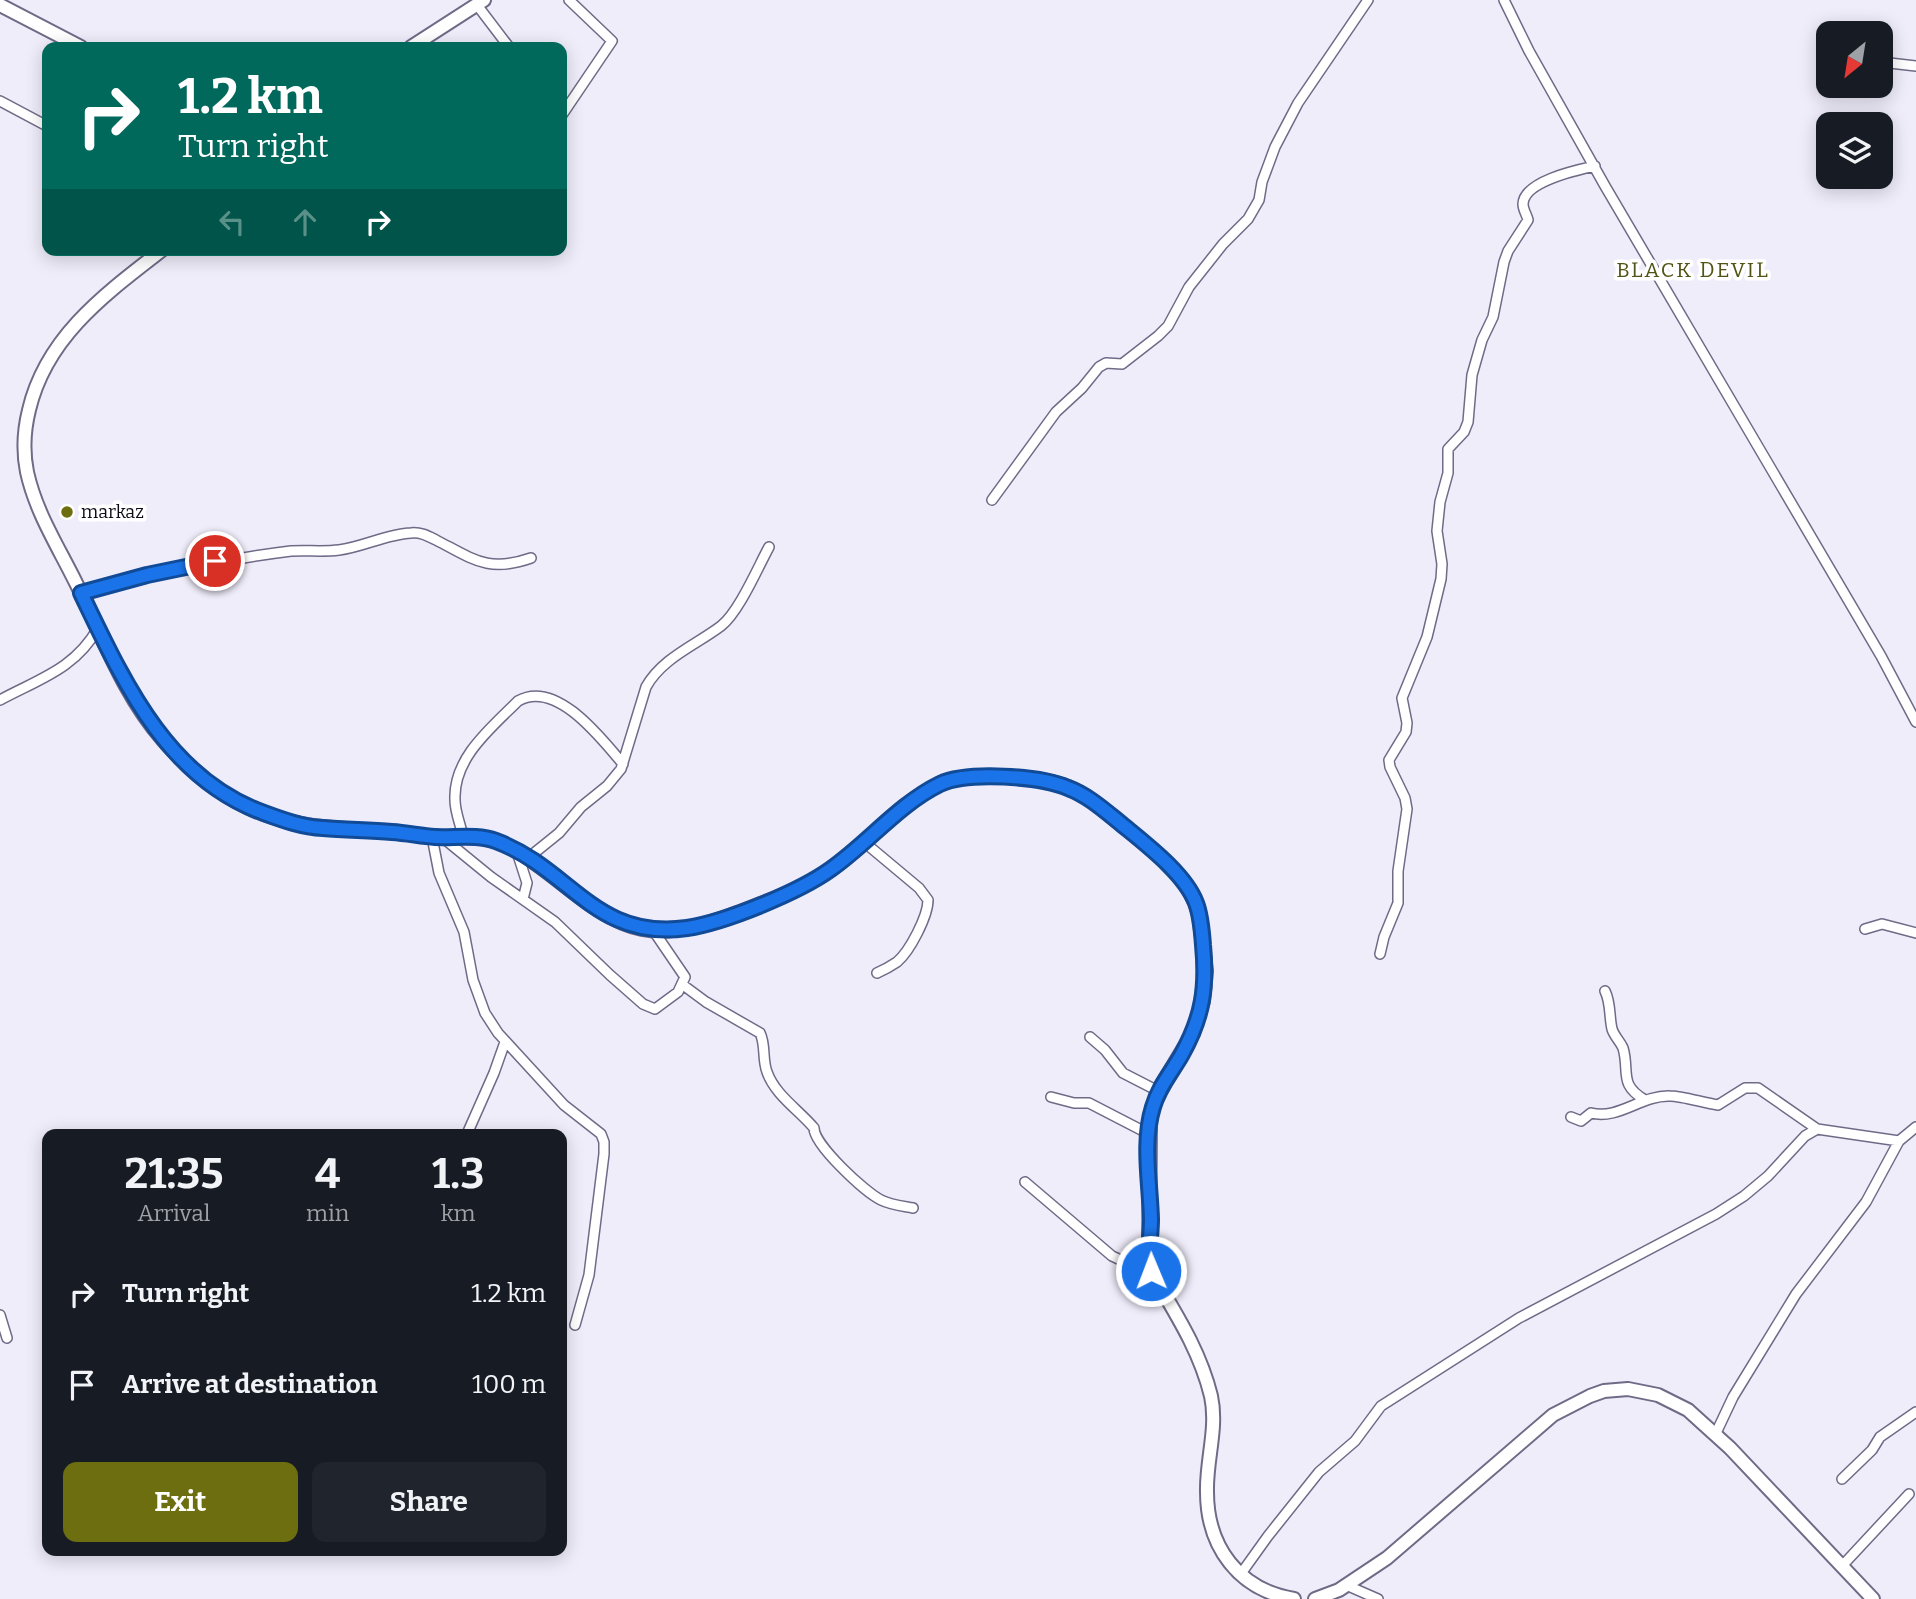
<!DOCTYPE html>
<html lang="en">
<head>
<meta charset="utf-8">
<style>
	:root { --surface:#171b24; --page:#20242c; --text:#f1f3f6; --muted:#9ea1a6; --accent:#6d6e10 }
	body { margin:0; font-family:Bitter,serif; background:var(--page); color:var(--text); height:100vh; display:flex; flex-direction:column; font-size:26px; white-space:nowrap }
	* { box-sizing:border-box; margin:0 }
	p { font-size:23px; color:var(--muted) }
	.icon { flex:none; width:38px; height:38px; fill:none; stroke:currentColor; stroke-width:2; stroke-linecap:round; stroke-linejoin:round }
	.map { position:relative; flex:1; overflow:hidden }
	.sheet { position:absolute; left:42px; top:1129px; width:525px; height:427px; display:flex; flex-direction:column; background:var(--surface); border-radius:14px; box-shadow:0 4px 18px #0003 }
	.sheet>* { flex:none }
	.banner { position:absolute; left:42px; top:42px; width:525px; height:214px; border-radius:14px; box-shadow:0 4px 18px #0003; background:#00695c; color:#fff; overflow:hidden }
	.needle { width:46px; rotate:210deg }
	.controls { position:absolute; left:1816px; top:21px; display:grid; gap:14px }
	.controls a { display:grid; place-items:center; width:77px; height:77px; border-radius:14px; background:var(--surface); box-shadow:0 4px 18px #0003; font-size:35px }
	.pin { position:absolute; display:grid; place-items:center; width:60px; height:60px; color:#fff; margin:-30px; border:4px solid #fff; border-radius:50%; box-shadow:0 2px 7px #0007 }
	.me { position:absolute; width:77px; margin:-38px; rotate:359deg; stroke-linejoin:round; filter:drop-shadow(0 0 5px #0008) }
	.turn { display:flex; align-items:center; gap:24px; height:147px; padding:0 21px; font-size:32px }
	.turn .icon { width:91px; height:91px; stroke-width:2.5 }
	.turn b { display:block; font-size:49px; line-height:60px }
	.lanes { display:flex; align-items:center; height:66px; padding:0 21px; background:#0003; justify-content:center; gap:35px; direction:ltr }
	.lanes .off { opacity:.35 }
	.eta { display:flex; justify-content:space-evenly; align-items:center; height:119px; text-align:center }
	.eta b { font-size:42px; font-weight:700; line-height:49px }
	.action { display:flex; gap:14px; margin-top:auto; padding:14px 21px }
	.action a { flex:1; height:80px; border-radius:14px; background:var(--accent); color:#fff; font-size:28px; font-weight:700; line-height:80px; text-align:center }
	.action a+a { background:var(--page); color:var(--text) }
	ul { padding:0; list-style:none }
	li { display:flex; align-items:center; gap:21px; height:91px; padding:0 21px }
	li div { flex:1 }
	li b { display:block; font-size:26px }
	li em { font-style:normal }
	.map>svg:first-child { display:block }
</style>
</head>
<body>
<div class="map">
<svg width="1916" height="1599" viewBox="0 0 1916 1599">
	<rect width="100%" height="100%" fill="#f0edfb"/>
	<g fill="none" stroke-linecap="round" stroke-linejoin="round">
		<defs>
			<path id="street" d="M1504,0l25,51 76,135 276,470 35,66
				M477,5l32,42
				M1881,62l35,4
				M0,101l47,25
				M562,115l50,-74 -43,-41
				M992,500l64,-88 26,-24 17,-21 7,-4 16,1 36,-28 10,-10 21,-39 34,-43 25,-25 11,-19 3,-18 13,-35 23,-44 70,-103
				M81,593c70,-19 138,-33 210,-42 16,-1 32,1 48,-1 24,-3 48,-16 72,-17 10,-1 17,3 25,7 37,19 52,33 95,18
				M0,700c39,-21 75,-31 98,-72
				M432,837l7,36 25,59 9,48 12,33 13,20 66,72 37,29 3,8v12l-15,121 -14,50
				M442,837l49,40 64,45 55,53 33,29 12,5 23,-17 7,-15 -32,-47
				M463,837c-2,-12 -8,-24 -8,-37 -2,-42 36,-72 63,-99 38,-22 83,37 105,63
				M864,842l55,46 9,12c0,16 -18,51 -31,62 -6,4 -13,8 -20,11
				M517,852l10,31 -4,16
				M528,858l31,-25 22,-26 26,-21 14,-17 25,-82c16,-29 50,-42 75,-61 18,-14 37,-59 48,-79
				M1865,929l17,-5 34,9
				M1380,954l4,-17 14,-34v-32l9,-62 -2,-11 -15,-31 -1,-7 17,-28 1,-9 -5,-25 25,-61 14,-58 1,-15 -5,-33 3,-29 8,-29v-24l16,-17 4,-10 4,-47 10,-35 11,-23 11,-55 4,-11 20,-31c-1,-5 -5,-10 -5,-16 1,-23 54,-34 72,-38
				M683,985l23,17 54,31c6,12 2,26 7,39 8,23 32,38 47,56 0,17 51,64 67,72 10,5 21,6 32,8
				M1605,991c6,12 4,25 7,38 2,7 8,12 11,19 7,24 -5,36 22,52
				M1090,1037l15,13 18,23 35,18
				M1051,1097l23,6h15l60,31
				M1571,1117l10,4 10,-8c28,7 50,-18 79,-17 12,0 34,7 48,9l27,-17h13l59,41
				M467,1134l27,-61 11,-31
				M1025,1182l87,74 41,19
				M0,1315l7,23
				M1716,1433l17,-36 63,-103 70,-92 33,-61 17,-14
				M1842,1479l30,-29 8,-13 36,-25
				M1842,1566l67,-72
				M1240,1575l28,-39 51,-64 36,-31 26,-35 138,-88 197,-104 28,-18 24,-20 37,-40 12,-7 82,12
				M1346,1585l32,14"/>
			<path id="secondary" d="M0,5l81,42
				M411,47l73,-47
				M162,250c-57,44 -116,87 -133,160 -5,20 -6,42 -2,62 9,41 32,76 50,113 26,52 47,111 86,155 25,29 55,54 90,70 46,20 92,18 140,22 14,1 29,5 44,5 20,1 42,-3 61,5 52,21 89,75 144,87 31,6 65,-4 95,-16 33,-13 67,-24 96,-45 35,-26 65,-61 104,-83 27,-15 102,-9 131,2 22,9 40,26 58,41 27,23 64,49 73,86l7,57 -3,30 -10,32 -35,58 -8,27 -1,146 4,11c23,39 47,76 58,121 7,32 -5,64 -4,96 0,55 32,98 87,107
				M1315,1599l24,-9 48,-32 166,-143 37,-19 14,-5 24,-2 30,6 30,15 42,38 143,151"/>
		</defs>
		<use href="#street" stroke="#706a87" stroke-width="12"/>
		<use href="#secondary" stroke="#706a87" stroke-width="16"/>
		<use href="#street" stroke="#fff" stroke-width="9"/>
		<use href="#secondary" stroke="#fff" stroke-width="12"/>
	</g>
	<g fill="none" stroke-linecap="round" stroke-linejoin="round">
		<defs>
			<path id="route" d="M215,561l-68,14 -66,18c42,87 85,185 183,220 19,7 38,14 59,15 23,2 46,2 69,4 15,1 29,4 43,5 20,1 42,-3 61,4 75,28 99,100 191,87 39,-6 112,-36 144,-59 37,-26 68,-65 109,-85 28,-13 100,-8 128,4 19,7 35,21 51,34 24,20 66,51 77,81 5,13 6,28 7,42 4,42 0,71 -21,109 -10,18 -23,32 -29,53 -11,35 -3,75 -2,112 0,18 -4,35 0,52"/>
		</defs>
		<use href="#route" stroke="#114b97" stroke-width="18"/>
		<use href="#route" stroke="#1a73e8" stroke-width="12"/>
	</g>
	<circle fill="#6d6e10" stroke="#fff" stroke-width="2.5" cx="67" cy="512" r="7"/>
	<g text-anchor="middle" stroke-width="7" stroke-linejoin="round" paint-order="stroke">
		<g font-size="18" fill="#0e0b16" stroke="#fff" text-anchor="start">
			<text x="81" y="518">markaz</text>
		</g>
		<g font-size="21" letter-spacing="2" fill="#525317" stroke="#fff">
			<text x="1693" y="277">BLACK DEVIL</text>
		</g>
	</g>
</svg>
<div class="controls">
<a><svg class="needle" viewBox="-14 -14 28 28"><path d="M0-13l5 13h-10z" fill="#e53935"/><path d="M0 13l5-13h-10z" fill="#9ea1a6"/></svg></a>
<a><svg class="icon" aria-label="layers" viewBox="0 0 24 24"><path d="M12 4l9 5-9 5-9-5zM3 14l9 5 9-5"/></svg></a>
</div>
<div class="pin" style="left:215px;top:561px;background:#d93025"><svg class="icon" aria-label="arrive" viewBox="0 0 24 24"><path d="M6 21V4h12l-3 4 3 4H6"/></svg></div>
<svg class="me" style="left:1151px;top:1271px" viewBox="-20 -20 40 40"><circle r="17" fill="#1a73e8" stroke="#fff" stroke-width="3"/><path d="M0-11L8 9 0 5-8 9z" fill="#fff"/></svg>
<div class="banner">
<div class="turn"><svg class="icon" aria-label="right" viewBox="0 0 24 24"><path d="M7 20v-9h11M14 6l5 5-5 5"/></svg><div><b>1.2 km</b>Turn right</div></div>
<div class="lanes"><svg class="icon off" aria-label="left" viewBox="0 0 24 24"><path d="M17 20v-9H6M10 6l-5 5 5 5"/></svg><svg class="icon off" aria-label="ahead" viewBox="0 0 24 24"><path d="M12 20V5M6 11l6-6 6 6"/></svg><svg class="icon" aria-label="right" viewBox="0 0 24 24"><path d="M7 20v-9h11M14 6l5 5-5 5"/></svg></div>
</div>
<section class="sheet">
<div class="eta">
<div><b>21:35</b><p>Arrival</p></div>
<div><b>4</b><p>min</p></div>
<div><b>1.3</b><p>km</p></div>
</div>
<ul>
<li><svg class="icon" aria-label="right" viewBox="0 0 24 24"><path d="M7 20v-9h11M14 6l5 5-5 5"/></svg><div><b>Turn right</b></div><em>1.2 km</em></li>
<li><svg class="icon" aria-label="arrive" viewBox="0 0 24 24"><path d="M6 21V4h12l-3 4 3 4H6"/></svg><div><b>Arrive at destination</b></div><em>100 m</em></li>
</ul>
<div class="action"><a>Exit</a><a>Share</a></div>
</section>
</div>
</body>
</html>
